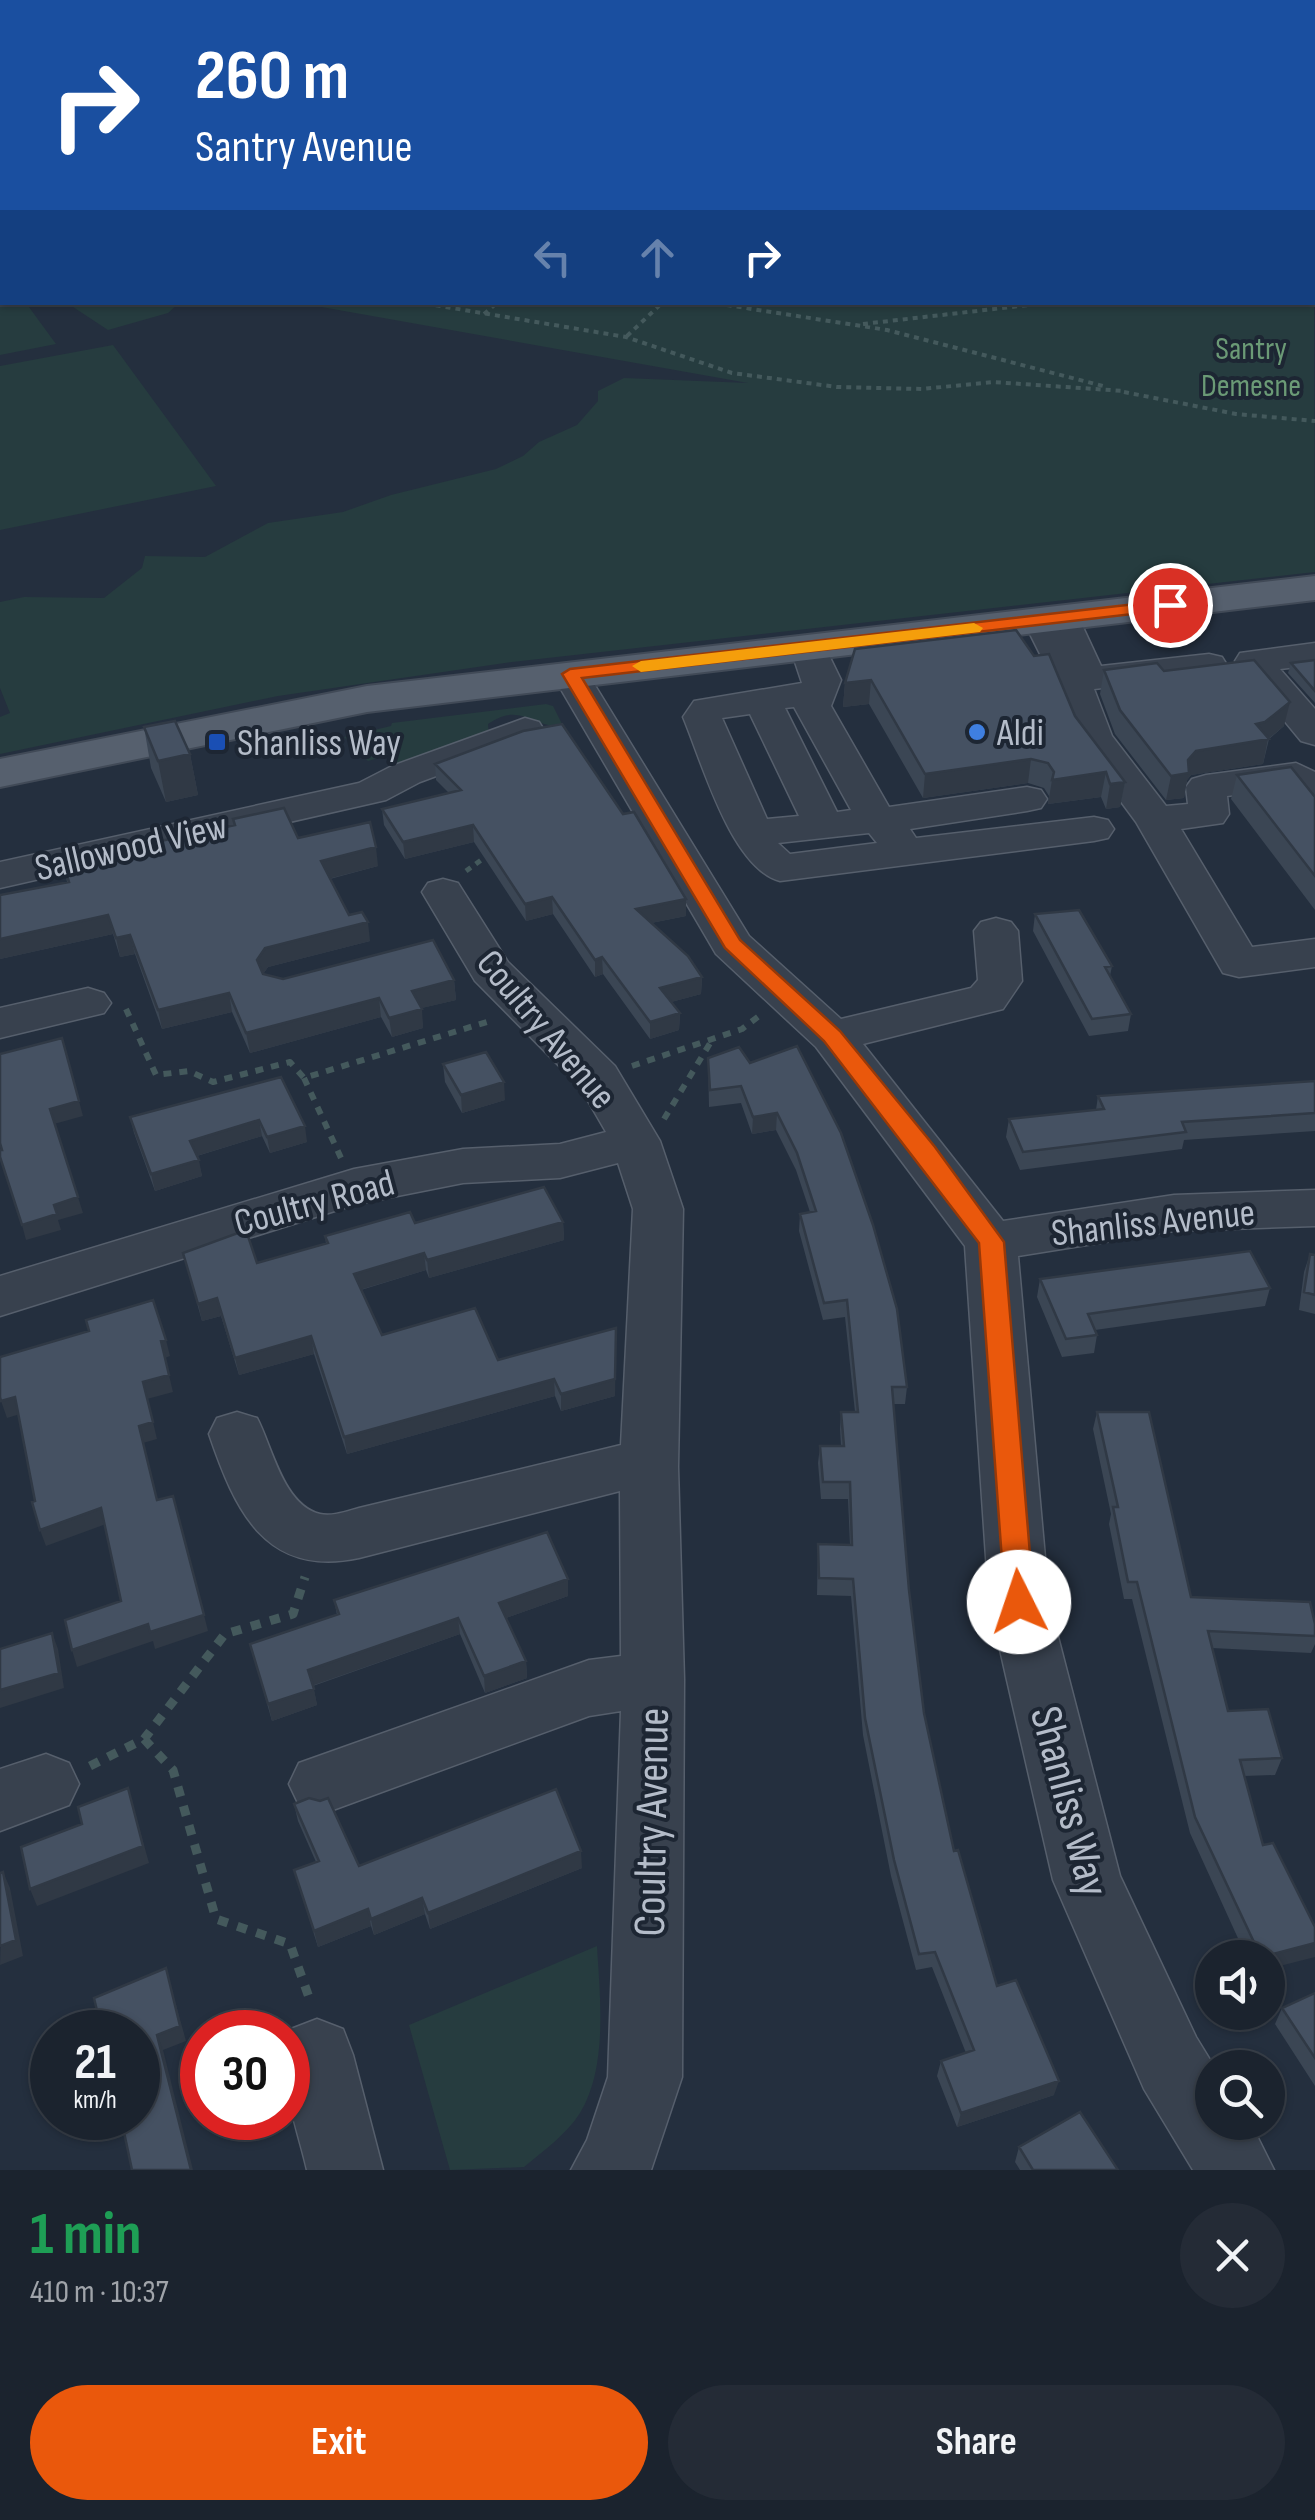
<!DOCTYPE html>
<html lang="en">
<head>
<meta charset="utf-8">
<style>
	:root { --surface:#1b232e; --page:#242b36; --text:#f1f3f6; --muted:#a0a4aa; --line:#39404a; --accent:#ea580c }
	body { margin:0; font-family:"Sofia Sans Condensed",sans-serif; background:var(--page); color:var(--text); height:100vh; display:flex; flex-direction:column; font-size:38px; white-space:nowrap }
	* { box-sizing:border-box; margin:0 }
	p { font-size:32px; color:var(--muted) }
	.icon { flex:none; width:55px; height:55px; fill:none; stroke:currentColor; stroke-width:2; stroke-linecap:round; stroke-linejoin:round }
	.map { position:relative; height:2170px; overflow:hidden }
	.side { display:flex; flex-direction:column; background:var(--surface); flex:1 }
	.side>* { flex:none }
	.banner { position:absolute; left:0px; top:0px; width:1315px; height:305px; box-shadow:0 2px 8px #0004,0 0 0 2px var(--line); background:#1a4fa0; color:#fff; overflow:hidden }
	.tools { position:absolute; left:1195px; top:1940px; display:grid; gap:20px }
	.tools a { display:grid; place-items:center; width:90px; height:90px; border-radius:50%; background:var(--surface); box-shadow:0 2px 8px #0004,0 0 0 2px var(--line); font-size:50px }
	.speed { position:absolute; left:30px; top:2010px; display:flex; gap:20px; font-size:50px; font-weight:700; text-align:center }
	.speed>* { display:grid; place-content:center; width:130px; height:130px; border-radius:50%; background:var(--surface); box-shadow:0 2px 8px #0004,0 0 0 2px var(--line); line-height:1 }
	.speed small { font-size:25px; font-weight:400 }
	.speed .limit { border:15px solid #d22; background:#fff; color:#111 }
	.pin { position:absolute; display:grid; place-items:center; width:85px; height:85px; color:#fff; margin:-42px; border:5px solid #fff; border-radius:50%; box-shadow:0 2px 10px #0007 }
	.me { position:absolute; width:110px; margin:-55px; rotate:356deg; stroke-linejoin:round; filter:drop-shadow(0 0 8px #0008) }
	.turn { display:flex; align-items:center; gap:35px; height:210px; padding:0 30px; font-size:45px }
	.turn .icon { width:130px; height:130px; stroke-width:2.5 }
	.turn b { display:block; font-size:70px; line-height:85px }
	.lanes { display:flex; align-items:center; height:95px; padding:0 30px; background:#0003; justify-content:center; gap:50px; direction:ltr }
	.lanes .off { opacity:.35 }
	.round { display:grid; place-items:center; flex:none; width:105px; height:105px; border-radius:52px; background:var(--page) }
	.summary { display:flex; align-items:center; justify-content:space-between; height:170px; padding:0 30px }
	h1 { font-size:60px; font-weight:700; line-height:75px; color:#1e9e55 }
	.button { display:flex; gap:20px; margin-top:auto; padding:20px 30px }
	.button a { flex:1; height:115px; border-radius:60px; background:var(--accent); color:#fff; font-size:40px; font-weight:700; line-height:115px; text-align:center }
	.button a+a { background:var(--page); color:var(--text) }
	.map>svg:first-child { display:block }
</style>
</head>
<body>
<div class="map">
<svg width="1315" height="2170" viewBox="0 0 1315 2170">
	<rect width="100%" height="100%" fill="#242f3e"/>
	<path fill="#263c3f" d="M0,0h1304l1,2h-1303v252z
		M1313,28l2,544 -803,90 -234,34 -278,58v-37l10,-4 -10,-25v-86l24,-5 80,1 38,-30 3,-12 60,1 63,-34 75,-11 48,-17 105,-26 27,-13 16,-14 38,-17 21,-24v-10l26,-13 124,5 -449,-80 1013,-1z
		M0,266l2,36 24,1 30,41 -56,11z
		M67,303h112l-11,10 -60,17z
		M113,345l103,141 -216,44v-164z
		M546,704l7,2 10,20c-31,3 -42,-25 -75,-2l1,14 -90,28 -7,-12 -24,7 -24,-24 47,-11 1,-3z
		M597,1946c3,52 11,121 -17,167 -13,21 -37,38 -56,54l-74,3 -41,-145z"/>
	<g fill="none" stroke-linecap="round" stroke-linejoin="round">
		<path fill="#394c67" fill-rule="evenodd" d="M0,28h2v18h-2z"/>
		<defs>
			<path id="minor" d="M1312,16h3v12h-3z
				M1312,187h3v14h-3z
				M1062,607l13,3 26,56 108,-12 13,3 5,8 -5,8 -13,3 -115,13 18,47 54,70 22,-2 -2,-17 6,-8 14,-4 90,-12 19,9v36l-14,-4 -15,-16 -59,8 2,18 -6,9 -42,6 71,118 63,-8v28l-76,10 -16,-4 -87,-151 -62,-84 -21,-58 -30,-60 5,-8z
				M808,636l13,3 20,41 -10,26 58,101 138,-20 14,3 6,9 -6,9 -14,3 -117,18 6,9 178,-21 14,3 6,9 -6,9 -14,3 -314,40c-49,-13 -78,-119 -97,-164l11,-16 108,-18 -12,-36 5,-8zM794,707l57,103 -14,2 -52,-104zM750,714l49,102 -32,3 -45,-101zM869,833l8,10 -87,11 -12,-11z
				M1315,643v22l-35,4 35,40v36l-14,-4 -66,-80 5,-8z
				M570,663l13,3 5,8 161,262 92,83 130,-31 7,-8 -4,-49 7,-9 15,-4 15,4 7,9 4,50 -19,28 -140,35 140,177 171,-26 141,-5v36l-141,5 -156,25 31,346 71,274 76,161 19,31 -3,54h38l24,48h-81l-49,-81 -91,-209 -64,-278 -24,-356 -149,-199 -100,-93 -164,-280 5,-8z
				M525,718l14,4 5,8 -5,8 -119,44 -34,18 -386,88v-26l359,-79 33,-17z
				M443,879l15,4 50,79 107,104 45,75 23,68 -5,258 6,212 -2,398 -31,93h-80l16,-30 21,-63 13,-366 -32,5 -267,98 -23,-9 -10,-21 10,-21 290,-103 32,-4 -1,-165 -261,67c-94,20 -124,-48 -150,-124l8,-16 20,-6 20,6c15,28 26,87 63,96 12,3 28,-3 39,-6l262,-63 12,-236 -15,-46 -58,15 -97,5 -106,21 -357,112v-40l354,-107 109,-20 97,-5 46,-12 -26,-45 -105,-106 -53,-89 6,-9z
				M88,988l16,5 7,10 -7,10 -104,25v-30z
				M46,1754l23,9 10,21 -10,21 -69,26v-62z
				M317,2019l26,10 10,26 30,115h-76c-9,-41 -33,-99 -16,-141z"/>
			<path id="major" d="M1315,576v24l-948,112 -367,75v-28l367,-73z"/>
		</defs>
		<use href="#minor" stroke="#565f6c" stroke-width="3"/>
		<use href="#major" stroke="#414a57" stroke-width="4"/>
		<path stroke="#44595c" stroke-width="2.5" stroke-dasharray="4 4" stroke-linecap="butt" d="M741,0l15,2
			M1208,0l17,2
			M73,2l22,-2
			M966,2l5,-2
			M1258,2l4,-2"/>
		<path stroke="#44595c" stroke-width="4" stroke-dasharray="5 5" stroke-linecap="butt" d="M416,302l210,35 106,36 105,14 85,2 71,-7 131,9
			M707,302l180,28 220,57
			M484,314l14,-12
			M863,324l192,-22
			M627,336l36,-34
			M1124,392l112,22 79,7"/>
		<path stroke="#44595c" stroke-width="5" stroke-dasharray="6 6" stroke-linecap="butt" d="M466,871l22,-16"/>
		<path stroke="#44595c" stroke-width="6" stroke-dasharray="8 8" stroke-linecap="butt" d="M126,1009l30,66 33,-4 24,11 77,-20 14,16 186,-57
			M632,1066l110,-37 17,-13
			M304,1078l37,80
			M664,1119l48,-79"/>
		<path stroke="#44595c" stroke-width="9" stroke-dasharray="10 10" stroke-linecap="butt" d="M144,1739l29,31 43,149 74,25 21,59
			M90,1766l54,-27 81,-105 68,-20 12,-37"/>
		<use href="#minor" fill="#38414e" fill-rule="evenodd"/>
		<use href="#major" fill="#56606e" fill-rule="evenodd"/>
	</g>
	<path fill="#3b4654" d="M1034,656l41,60 50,66 -5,25 -14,2 -5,-12 -53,7 1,-8 -5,-8 -16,-5 -105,15 -54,-94 -26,3 2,-24z
		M1315,660v43l-27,-30 3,-10z
		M1104,670l60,1 120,55 -15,13 -6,25 -72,11 -4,5 -3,18 -18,2 -51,-66 -15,-40z
		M144,727l46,27 8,41 -32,7 -15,-34z
		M435,764l251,152 -35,7 51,54 -1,17 -30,8 9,11 -1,17 -29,9 -47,-65 -8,3 -42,-63 -27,7 -52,-79 -69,17 -21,-34 -2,-16 67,-16 -13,-13z
		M1237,775l78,22v113l-84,-111z
		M233,819l65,19 80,28 -48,13 19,36 21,26 -102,26 -5,7 20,5 171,1 2,20 -35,8 2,20 -31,9 -11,-20 -131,36 -18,-41 -70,17 -27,-75 -15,3 -7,-23 -113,25v-64l67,-13 -4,-20 171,-37z
		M1035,914l77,52 -2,10 21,38 -3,17 -39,5 -56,-105z
		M797,1046l110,341 -2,17h-12l16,186 15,123 30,138 43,135 57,109 -97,32 -20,-51 4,-15 25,-8 -34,-86 -16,3 -25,-94 -28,-141 -12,-139 -34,-1 1,-51 32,1 -2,-46h-27l-3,-36 2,-17h21l-1,-17 1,-17h14l-10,-95 -22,3 -24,-89 1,-17 10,-2 -14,-42 -20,-40 -24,4 -11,-31 -32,4 -1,-49 42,5z
		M443,1064l62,36 -43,13 -17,-31z
		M281,1077l26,65 -37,11 -8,-17 -65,20 5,20 -47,15 -21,-58 -4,-16z
		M1315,1081v50l-131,9 -2,9 -162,21 -14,-33 3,-18 87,-9 2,-14z
		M563,1222l1,18 -135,38 -3,-8 -65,20 21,45 116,25 117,36 -54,15 -6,-15 -208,58 -33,-100 -75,21 -18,-59 -19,5 -19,-68 74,10 69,-19 -1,-8 90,-13z
		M1310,1254l5,1v59l-16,-4 5,-38z
		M1040,1279l230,9 -5,18 -170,24 2,5 -3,18 -32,4 -25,-60z
		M1097,1412l94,185 124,27v20l-4,9 -99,-5 16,63 54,47 -7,17 -31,1 19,69 52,112 -68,1 -57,-125 -58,-234h-8l-15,-75 2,-10 -18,-85z
		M568,1596l-62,22 20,43 1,17 -42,15 -25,-59 -147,52 4,19 -45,16 -22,-77 87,-29 -3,-15z
		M294,1804l65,62 223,2 -152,61 -5,-15 -51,21 -3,-9 -53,21 -24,-77 22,-8 -18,-41z
		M1315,1993v93l-40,-62 7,-16z
		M1019,2147l99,23h-98l-5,-8z"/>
	<path fill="#303945" d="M871,680l-2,24 -26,3 2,-24z
		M1290,702l-6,24 -16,13 -5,25 -72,11 -4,5 -3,18 -18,2 5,-24 25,-25 60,-27z
		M190,754l8,41 -32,7 -8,-41z
		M1031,759l-3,24 -105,15 2,-24z
		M1106,772l-5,25 -53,7 4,-24z
		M1125,782l-5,25 -14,2 4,-25z
		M473,825l1,17 -69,17 -2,-17z
		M376,847l2,19 -54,14 -3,-19z
		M552,897l1,17 -27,7 -1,-17z
		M686,899v17l-50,10v-17z
		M108,915l5,19 -113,25v-20z
		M368,922l2,19 -102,26 -8,12 -3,-19 8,-12z
		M130,935l5,19 -15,3 -4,-19z
		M602,957l1,17 -8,3v-17z
		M702,977l-1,17 -41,11v-17z
		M454,980l2,20 -42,10 -2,-19z
		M229,993l3,19 -70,17 -4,-19z
		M379,998l2,19 -131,36 -4,-20z
		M422,1009l1,19 -31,9 -3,-19z
		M680,1013l-1,17 -29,9v-17z
		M504,1082l1,18 -43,13 -1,-18z
		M79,1101l4,15 -29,8 -4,-15z
		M777,1113l-1,17 -24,4 1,-17z
		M259,1120l3,16 -69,21 -3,-16z
		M305,1126l2,16 -37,11 -3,-16z
		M199,1160l3,16 -47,15 -4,-17z
		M78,1197l5,16 -25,7 3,10 -35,10 -4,-15 32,-20z
		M563,1222l1,18 -135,38 -2,-18z
		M424,1253l2,17 -70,21 -2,-17z
		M217,1298l4,18 -19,5 -4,-17z
		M311,1336l3,18 -75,21 -4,-17z
		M166,1340l4,16 -5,2 8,34 -26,7 -4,-17 18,-41z
		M616,1345l-1,51 -54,15v-17z
		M554,1379l1,17 -208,58 -3,-17z
		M15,1397l5,17 -13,4 -6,-17z
		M153,1422l4,17 -14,4 -4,-17z
		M101,1508l5,16 -60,22 -6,-16z
		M568,1579v17l-68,24 -1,-17z
		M204,1615l4,16 -53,18 -2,-8 -76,26 -5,-17 76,-26z
		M458,1618l2,16 -149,52 -3,-16z
		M52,1633l6,16 6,39 -64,20v-18z
		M526,1661l1,17 -42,15 -1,-17z
		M314,1689l3,16 -45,16 -4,-17z
		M128,1788l21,75 -112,43 -7,-17z
		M581,1851l1,17 -152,61 -2,-16z
		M3,1872l7,16 13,68 -23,9z
		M422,1898l3,16 -51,21 -3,-16z
		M368,1909l3,17 -53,21 -4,-16z
		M1315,1943v14l-47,12v-11h-7z
		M166,1968l20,73 -23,9 30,120h-2l-34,-135z
		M1059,2081l-5,14 -97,32 4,-14z"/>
	<path fill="#455162" stroke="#303945" stroke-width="2.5" d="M1016,630l18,26 15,-2 26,62 50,66 -15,2 -4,-12 -54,8 2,-8 -6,-9 -17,-4 -106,15 -54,-94 -26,3 10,-34z
		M1254,660l36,42 -25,20 -9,2 13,15 -73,12 -8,9 1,13 -18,3 -51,-66 -16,-40 53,-7 7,8z
		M1315,660v31l-24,-28z
		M175,721l15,33 -32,7 -14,-34z
		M562,724l61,90 11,-2 52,87 -50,10 52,47 14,21 -42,11 20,25 -30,9 -48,-65 -7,3 -43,-63 -27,7 -52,-79 -70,17 -21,-33 79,-19 -26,-26 88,-33z
		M1291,767l24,30v79l-78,-101z
		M284,808l14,30 72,-16 6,25 -55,14 28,54 13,-3 6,10 -103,26 -8,12 6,14 20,5 150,-39 21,40 -42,11 10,18 -33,9 -10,-20 -133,35 -17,-40 -71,17 -28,-75 -14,3 -8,-23 -108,24v-44l69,-13 -6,-20 172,-37 -2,-6z
		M1079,910l33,56 -7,1 26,47 -39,5 -57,-105z
		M62,1038l17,63 -29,8 28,88 -24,8 3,9 -35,11 -22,-68v-7h2l-2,-7v-89z
		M797,1046l44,87 32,92 24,84 10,78h-15l17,203 15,123 30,138 4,-1 39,136 19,-6 43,101 -98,32 -20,-52 33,-11 -39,-98 -16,2 -25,-94 -29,-142 -12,-139 -34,-1 -1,-34 34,1 -2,-63h-27l-3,-36h24l-3,-34h17l-11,-112 -23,3 -24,-89 16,-3 -19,-58 -20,-40 -24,4 -12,-31 -31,4 -2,-32 31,-11 11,16z
		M486,1052l18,30 -43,13 -18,-31z
		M281,1077l24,49 -38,11 -8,-17 -69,21 9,19 -48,14 -21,-57z
		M1315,1081v32l-133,9 4,10 -163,20 -14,-33 95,-10 -6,-13z
		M544,1187l19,35 -136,38 -3,-7 -70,21 28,61 93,-27 23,52 118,-32 -1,51 -54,15 -7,-15 -210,58 -33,-101 -76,22 -18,-60 -19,6 -15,-51 63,-23 11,33 71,-20 -3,-7 85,-24 5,11z
		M1250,1251l20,37 -182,26 9,21 -31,4 -26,-60z
		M1310,1254l5,1v40l-11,-3z
		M153,1300l13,40 -5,1 8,34 -26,7 10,40 -14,4 18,74 16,-4 31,119 -54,17 -2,-8 -76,26 -7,-30 56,-19 -20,-93 -61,22 -8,-28 3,-1 -20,-104 -14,4 -1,-4v-40l89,-26 -3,-11z
		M1097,1412h52l42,185 119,5 5,22v12l-107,-5 20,80 40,-2 14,49 -42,2 23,85 10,-2 42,84v16l-54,14 -66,-140 -58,-235h-9l-15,-75h5z
		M547,1532l21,47 -69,24 27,58 -42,15 -26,-58 -150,52 6,19 -46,15 -18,-60 89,-30 -5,-14z
		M52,1633l7,40 -59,17v-41z
		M128,1788l15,58 -113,43 -9,-42 61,-23 -4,-17z
		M556,1789l25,62 -153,62 -6,-15 -51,21 -3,-10 -54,22 -20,-61 25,-9 -25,-57 15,-6 11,3 8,-3 31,68z
		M3,1872l13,68 -16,6v-73z
		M166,1968l14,58 -23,9 34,135h-59l-11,-52h17v-86h-36l-8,-34z
		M1315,1993v65l-33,-50z
		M1080,2112l38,58h-85l-14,-23z"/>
	<path fill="#ea580c" stroke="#983908" stroke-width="2.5" d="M1170,600l6,2v7l-594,69 158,262 100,91 95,116 69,95 30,360 -4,9 -11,4 -10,-4 -4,-9 -26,-359 -155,-202 -99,-93 -163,-274 8,-5z"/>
	<path fill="#f59e0b" d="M974,623l9,5 -3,4 -339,40 -9,-6 9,-5z"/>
	<circle fill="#3f7fe0" stroke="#1d2633" stroke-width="4" cx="977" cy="732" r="10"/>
	<rect fill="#1a4fb4" stroke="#1d2633" stroke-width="4" x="207" y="732" width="20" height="20" rx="5"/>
	<g text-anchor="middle" stroke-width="8" stroke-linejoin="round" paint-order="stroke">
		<g font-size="32" fill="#6b9a76" stroke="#1d2633">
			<text x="1251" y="359">Santry<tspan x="1251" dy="37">Demesne</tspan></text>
		</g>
		<g font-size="38" fill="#b4bcc9" stroke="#1d2633" text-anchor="start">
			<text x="997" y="745">Aldi</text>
			<text x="237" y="755">Shanliss Way</text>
		</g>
		<g font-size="38" fill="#b4bcc9" stroke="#1d2633">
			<text transform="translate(131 846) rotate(-13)" y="13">Sallowood View</text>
			<text transform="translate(547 1029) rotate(50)" y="13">Coultry Avenue</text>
			<text transform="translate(314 1202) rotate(-15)" y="13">Coultry Road</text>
			<text transform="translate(1153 1222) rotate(-6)" y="13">Shanliss Avenue</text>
		</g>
		<g font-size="45" fill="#b4bcc9" stroke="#1d2633">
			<text transform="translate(1071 1801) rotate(75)" y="16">Shanliss Way</text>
			<text transform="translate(650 1822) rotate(-89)" y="16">Coultry Avenue</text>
		</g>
	</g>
</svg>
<div class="tools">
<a><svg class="icon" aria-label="sound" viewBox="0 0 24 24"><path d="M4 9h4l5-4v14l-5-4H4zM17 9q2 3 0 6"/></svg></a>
<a><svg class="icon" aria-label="search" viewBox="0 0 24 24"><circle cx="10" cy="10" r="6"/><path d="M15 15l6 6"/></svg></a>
</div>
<div class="speed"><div>21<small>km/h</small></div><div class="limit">30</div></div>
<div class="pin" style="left:1170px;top:605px;background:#d93025"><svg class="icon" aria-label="arrive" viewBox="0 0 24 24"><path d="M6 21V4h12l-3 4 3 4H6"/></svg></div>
<svg class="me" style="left:1019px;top:1602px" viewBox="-20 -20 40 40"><circle r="19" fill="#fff"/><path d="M0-13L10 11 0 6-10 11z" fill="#ea580c"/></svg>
<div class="banner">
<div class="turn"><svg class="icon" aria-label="right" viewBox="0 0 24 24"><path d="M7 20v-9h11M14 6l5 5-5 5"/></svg><div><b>260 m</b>Santry Avenue</div></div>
<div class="lanes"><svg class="icon off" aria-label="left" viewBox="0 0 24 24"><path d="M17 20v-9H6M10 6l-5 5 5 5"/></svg><svg class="icon off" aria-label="ahead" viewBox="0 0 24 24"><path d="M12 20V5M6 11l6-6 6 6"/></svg><svg class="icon" aria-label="right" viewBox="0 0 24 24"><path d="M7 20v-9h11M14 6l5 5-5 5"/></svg></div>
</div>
</div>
<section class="side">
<div class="summary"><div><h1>1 min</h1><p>410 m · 10:37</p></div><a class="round"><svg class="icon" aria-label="close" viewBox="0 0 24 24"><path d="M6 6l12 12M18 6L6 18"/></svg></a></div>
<div class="button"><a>Exit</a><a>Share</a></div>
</section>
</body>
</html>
